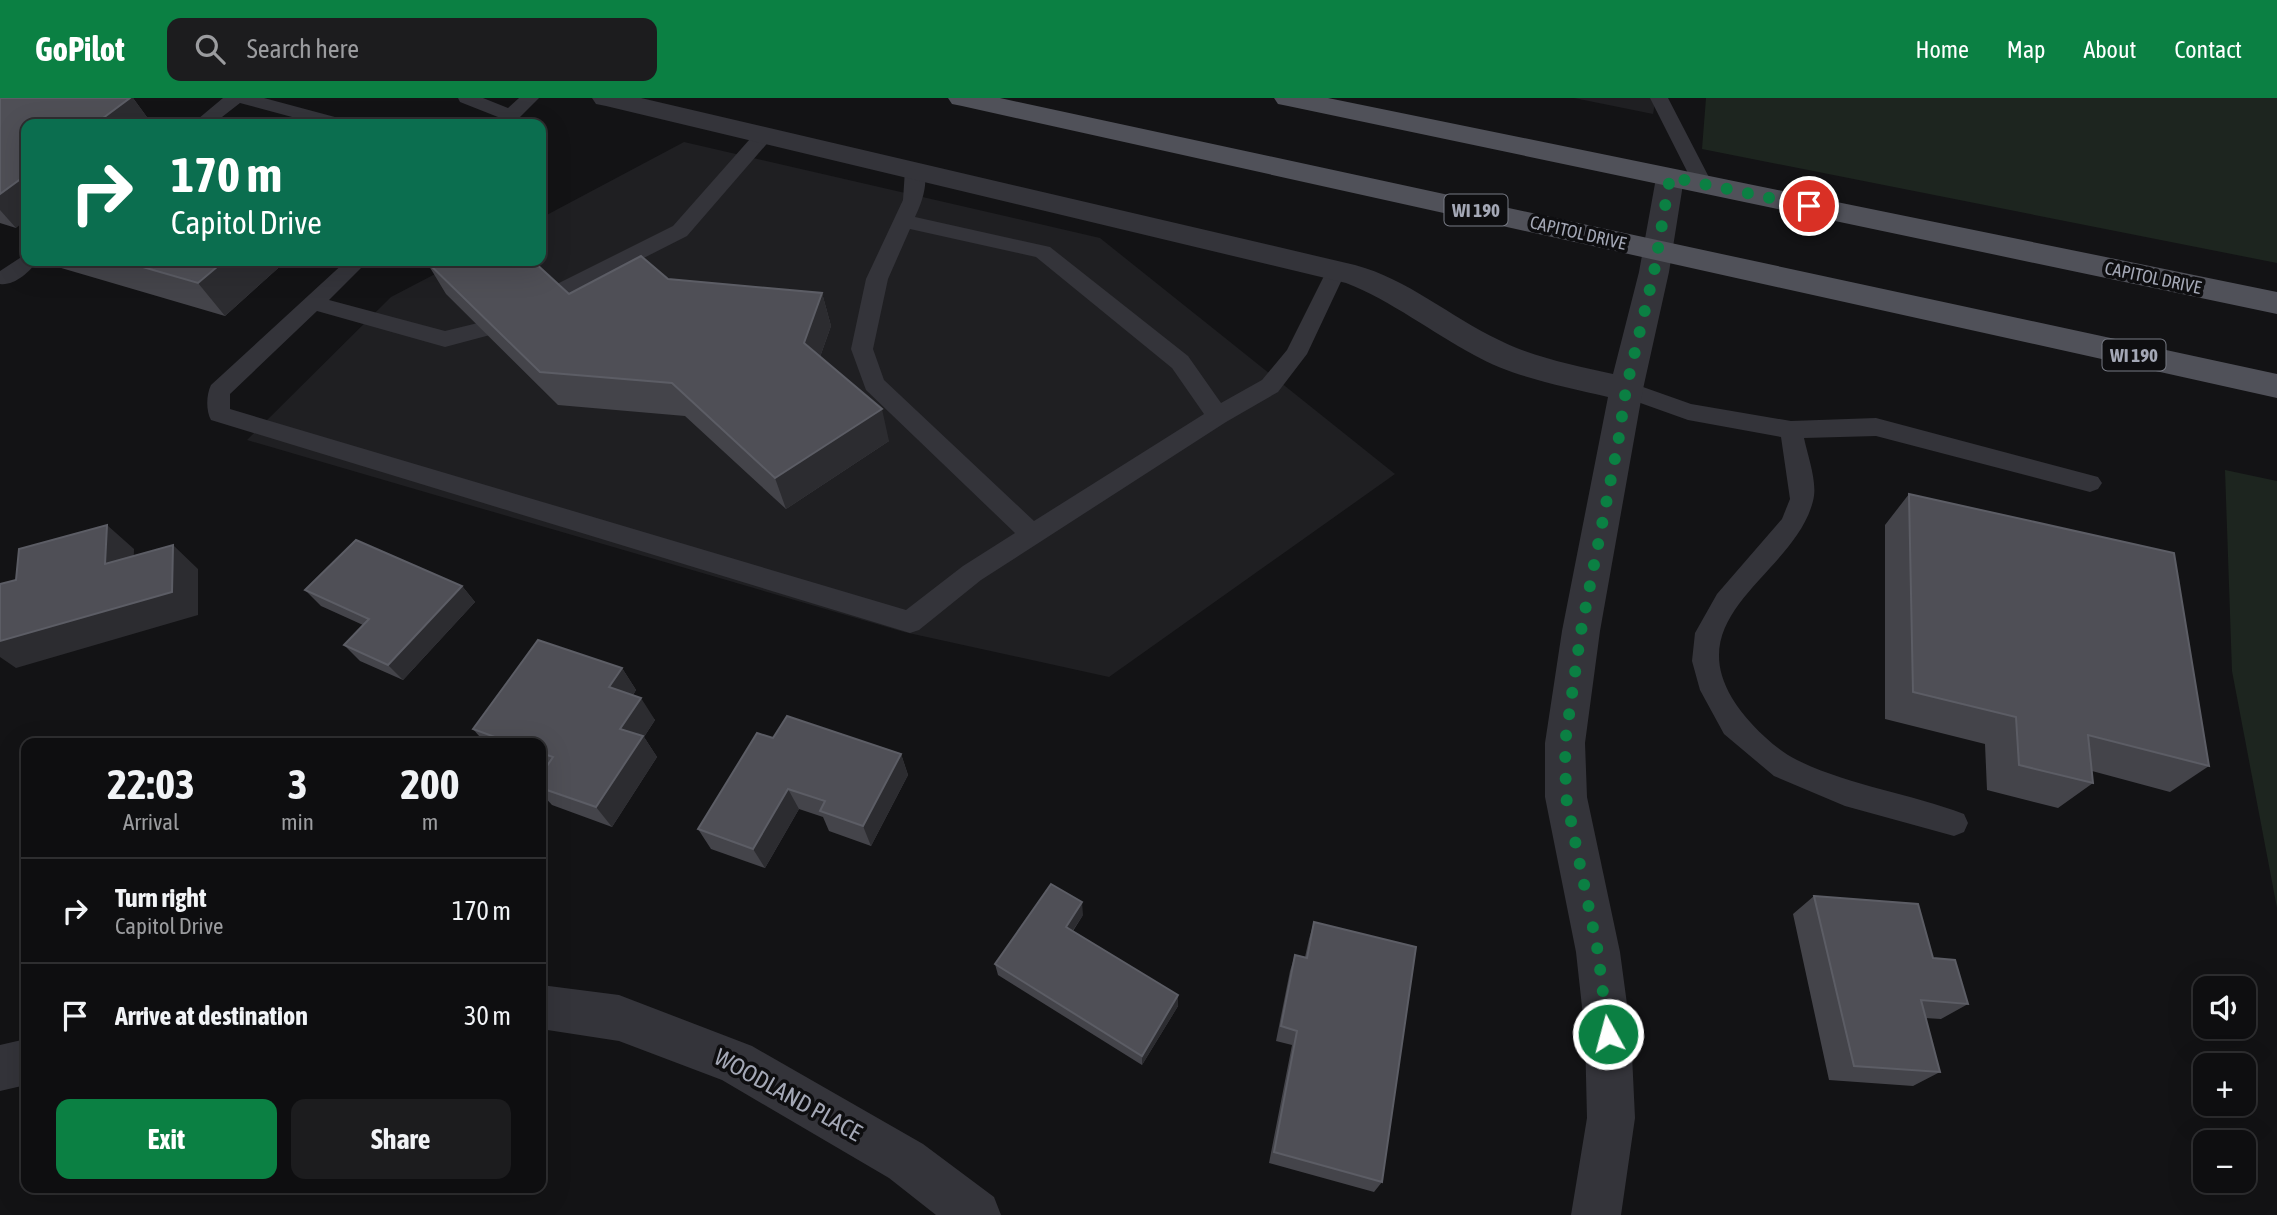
<!DOCTYPE html>
<html lang="en">
<head>
<meta charset="utf-8">
<style>
	:root { --surface:#0e0e10; --page:#1c1c1e; --text:#f1f3f6; --muted:#9b9c9f; --line:#2e2e30; --accent:#0b8043 }
	body { margin:0; font-family:"Asap Condensed",sans-serif; background:var(--page); color:var(--text); height:100vh; display:flex; flex-direction:column; font-size:26px; white-space:nowrap }
	* { box-sizing:border-box; margin:0 }
	p { font-size:23px; color:var(--muted) }
	.icon { flex:none; width:38px; height:38px; fill:none; stroke:currentColor; stroke-width:2; stroke-linecap:round; stroke-linejoin:round }
	.map { position:relative; flex:1; overflow:hidden }
	.drawer { position:absolute; left:21px; top:640px; width:525px; height:455px; display:flex; flex-direction:column; background:var(--surface); border-radius:14px; box-shadow:0 7px 28px #0002,0 0 0 2px var(--line) }
	.drawer>* { flex:none }
	.hud { position:absolute; left:21px; top:21px; width:525px; height:147px; border-radius:14px; box-shadow:0 7px 28px #0002,0 0 0 2px var(--line); background:#0b6e4f; color:#fff; overflow:hidden }
	.fabs { position:absolute; left:2193px; top:878px; display:grid; gap:14px }
	.fabs a { display:grid; place-items:center; width:63px; height:63px; border-radius:14px; background:var(--surface); box-shadow:0 7px 28px #0002,0 0 0 2px var(--line); font-size:35px }
	.pin { position:absolute; display:grid; place-items:center; width:60px; height:60px; color:#fff; margin:-30px; border:4px solid #fff; border-radius:50%; box-shadow:0 2px 7px #0007 }
	.me { position:absolute; width:77px; margin:-38px; rotate:353deg; stroke-linejoin:round; filter:drop-shadow(0 0 5px #0008) }
	.turn { display:flex; align-items:center; gap:24px; height:147px; padding:0 35px; font-size:32px }
	.turn .icon { width:91px; height:91px; stroke-width:2.5 }
	.turn b { display:block; font-size:49px; line-height:60px }
	.eta { display:flex; justify-content:space-evenly; align-items:center; height:119px; text-align:center }
	.eta b { font-size:42px; font-weight:700; line-height:49px }
	.button { display:flex; gap:14px; margin-top:auto; padding:14px 35px }
	.button a { flex:1; height:80px; border-radius:14px; background:var(--accent); color:#fff; font-size:28px; font-weight:700; line-height:80px; text-align:center }
	.button a+a { background:var(--page); color:var(--text) }
	ul { padding:0; list-style:none }
	li { display:flex; align-items:center; gap:21px; height:105px; padding:0 35px; border-top:2px solid var(--line) }
	li div { flex:1 }
	li b { display:block; font-size:26px }
	li em { font-style:normal }
	header { display:flex; align-items:center; gap:42px; box-sizing:border-box; height:98px; padding:0 35px; background:var(--accent); color:#fff }
	header strong { font-size:33px }
	nav { display:flex; gap:38px; margin-inline-start:auto; font-size:24px }
	.search { width:490px; height:63px; background:var(--page); display:flex; align-items:center; gap:18px; box-sizing:border-box; padding:0 24px; border-radius:14px; color:var(--muted); font-size:26px }
	.map>svg:first-child { display:block }
</style>
</head>
<body>
<header>
<strong>GoPilot</strong>
<div class="search"><svg class="icon" aria-label="search" viewBox="0 0 24 24"><circle cx="10" cy="10" r="6"/><path d="M15 15l6 6"/></svg>Search here</div>
<nav><a>Home</a><a>Map</a><a>About</a><a>Contact</a></nav>
</header>
<div class="map">
<svg width="2277" height="1117" viewBox="0 0 2277 1117">
	<rect width="100%" height="100%" fill="#131315"/>
	<path fill="#1f1f22" d="M1574,0h82l-3,16z
		M684,44l416,96 295,236 -286,203 -205,-45 -657,-192 144,-143 69,-36h81v-43z"/>
	<path fill="#1d251f" d="M1706,0h571v165l-575,-114z
		M2225,372l52,11v427l-45,-237z"/>
	<g fill="none" stroke-linecap="round" stroke-linejoin="round">
		<path fill="#34343a" fill-rule="evenodd" d="M223,0h41l82,22 2,4h-30l-78,-21 -27,21h-21z
			M458,0h25l25,10 11,-10h20l-26,26h-20l5,-7 -38,-15z
			M1650,0h18l45,87 -3,4h-14z
			M764,31l7,2 3,4 -3,4 -84,97 -128,65 -8,2 -8,-2 -3,-5 3,-5 130,-65 84,-95z
			M915,66l7,2c8,14 0,37 -7,51l135,30 138,109 33,47 41,-23 25,-30 42,-84h14l3,5 -39,83 -29,38 -52,30 -245,158 -62,50 -9,3 -699,-213c-5,-9 -5,-25 0,-35l135,-124h22l-39,39 116,31 37,-9 8,3 3,5 -3,5 -45,12 -128,-36 -87,83v15l676,201 57,-44 52,-33 -149,-143 -15,-41 15,-70 37,-79 2,-30 3,-4zM910,131l126,28 136,111 32,46 -170,107 -150,-141 -11,-31 15,-70z
			M26,156v7h11c-7,11 -23,25 -37,23v-13z
			M1626,283l65,23 100,17 85,-3 222,59 4,6 -4,6 -8,3 -214,-56 -72,2c4,19 14,45 9,63 -18,72 -132,111 -81,197 13,22 41,50 65,62 53,26 112,33 167,54l4,9 -4,9 -10,4 -109,-30 -71,-30 -50,-42 -24,-44 -8,-29 3,-28 22,-39 65,-75 8,-20 -9,-62 -93,-17 -70,-25 -3,-6 3,-6z"/>
		<path fill="#34343a" fill-rule="evenodd" d="M592,0h49l714,167c53,14 95,52 144,75 36,18 75,25 114,34l26,-102 17,-94 4,-6 10,-3 10,3 4,6 -15,94 -26,117 -43,242 -15,112 2,54 33,155 11,82 4,84 -14,97h-50l16,-97 -2,-84 -9,-82 -31,-155v-54l17,-112 46,-234c-45,-11 -93,-19 -134,-42 -43,-23 -82,-54 -128,-72l-740,-177 -10,-2z
			M541,887l78,10 133,51 171,98 71,53 7,18h-65l-47,-37 -167,-98 -103,-39 -78,-12z
			M26,941v46l-26,6v-46z"/>
		<path fill="#505159" fill-rule="evenodd" d="M948,0h52l1277,276v24l-1315,-292 -10,-2z
			M1274,0h54l949,194v22l-989,-208 -10,-2z"/>
	</g>
	<path fill="#44444a" d="M0,0h133l19,26h-126l-10,104 -16,-5z
		M47,163h239l-61,55 -174,-51z
		M426,163l143,33 99,-15 154,14 9,33 -11,31 69,84 -103,68 -101,-93 -127,-11 -112,-111z
		M1909,396l300,272 -39,26 -78,-21 1,12 -35,25 -71,-18 -2,-46 -100,-25v-194z
		M462,488l13,16 -72,78 -43,-19 -16,-16 19,-20 -42,-19 -16,-16z
		M622,570l14,22 -3,5 22,25 -11,17 13,20 -45,70 -60,-22 -11,-12v-18l3,-6 -3,-1v-24h-55l-13,-15z
		M773,640l128,16 7,21 -37,71 -42,-15 -6,-14 -24,-8 -34,59 -54,-19 -13,-20z
		M1814,798l119,62 35,46 -27,15 -16,-1 15,54 -27,14 -84,-6 -36,-166z
		M1083,817l-10,16 105,64v11l-36,59 -144,-90 -3,-11z
		M1314,824l68,260 -8,10 -105,-29 23,-118 -16,-4 14,-70 5,-16 10,2 4,-18z"/>
	<path fill="#2c2c30" d="M130,0h3l19,26h-57z
		M26,77v45l-10,8 -16,-18v-16z
		M224,163h62l-61,55 -27,-33z
		M822,195l9,33 -18,50 -9,-33z
		M882,311l7,32 -103,68 -11,-31z
		M107,427l27,24 -1,39 -28,-24z
		M173,447l25,24v46l-182,53 -16,-11v-16z
		M462,488l13,16 -72,78 -15,-15z
		M622,570l14,22 -12,19 -15,-22z
		M641,600l14,22 -11,17 13,20 -45,70 -16,-20 24,-78z
		M901,656l7,21 -37,71 -8,-20z
		M788,691l11,20 -34,59 -12,-19z
		M1082,804l1,13 -16,24 -1,-12z
		M1178,897v11l-36,59v-9z"/>
	<path fill="#4f4f56" stroke="#5c5d65" stroke-width="2" d="M0,0h130l-35,26h-69v51l-26,19z
		M169,20l24,6h-32z
		M641,158l27,23 154,14 -18,50 78,66 -107,69 -103,-95 -132,-11 -114,-111h107l36,33z
		M122,163h102l-26,22z
		M1909,396l265,59 35,213 -121,-31 5,48 -74,-18 -3,-48 -103,-25z
		M107,427l-2,39 68,-19 -1,47 -172,49v-57l16,-4 3,-31z
		M356,442l106,46 -74,79 -44,-20 25,-26 -64,-29z
		M538,542l84,28 -13,19 32,11 -21,31 23,7 -47,71 -55,-19v-13l12,-18 -12,-4v-9h-27l-41,-15z
		M787,618l114,38 -38,72 -43,-15 5,-10 -37,-12 -35,60 -55,-20 59,-96 16,5z
		M1051,786l31,18 -16,25 112,68 -36,61 -147,-92z
		M1814,798l104,8 15,54 22,2 13,44 -47,-4 19,72 -86,-6z
		M1314,824l102,25 -34,235 -108,-30 23,-121 -16,-5 14,-71 12,3z"/>
	<g fill="none" stroke-linecap="round" stroke-linejoin="round">
		<path stroke="#0b8043" stroke-width="12" stroke-dasharray="0 21.6" d="M1608,936l-10,-82 -32,-155 -1,-54 16,-112 37,-188 8,-54 28,-117 16,-95 139,29"/>
	</g>
	<g text-anchor="middle" stroke-width="7" stroke-linejoin="round" paint-order="stroke">
		<g font-size="18" fill="#a4a8b6" stroke="#0e0e10">
			<text transform="translate(1578 135) rotate(13)" y="6">CAPITOL DRIVE</text>
			<text transform="translate(2153 180) rotate(12)" y="6">CAPITOL DRIVE</text>
		</g>
		<g fill="#0e0e10" stroke="#777a84" stroke-width="2">
			<rect x="1444.5" y="96.5" width="63" height="31" rx="5"/>
			<rect x="2102.5" y="241.5" width="63" height="31" rx="5"/>
		</g>
		<g font-size="19" font-weight="bold" fill="#a4a8b6">
			<text x="1476" y="119">WI 190</text>
			<text x="2134" y="264">WI 190</text>
		</g>
		<g font-size="24" fill="#a4a8b6" stroke="#0e0e10">
			<text transform="translate(788 997) rotate(29)" y="8">WOODLAND PLACE</text>
		</g>
	</g>
</svg>
<div class="fabs">
<a><svg class="icon" aria-label="sound" viewBox="0 0 24 24"><path d="M4 9h4l5-4v14l-5-4H4zM17 9q2 3 0 6"/></svg></a>
<a>+</a>
<a>−</a>
</div>
<div class="pin" style="left:1809px;top:108px;background:#d93025"><svg class="icon" aria-label="arrive" viewBox="0 0 24 24"><path d="M6 21V4h12l-3 4 3 4H6"/></svg></div>
<svg class="me" style="left:1608px;top:936px" viewBox="-20 -20 40 40"><circle r="17" fill="#0b8043" stroke="#fff" stroke-width="3"/><path d="M0-11L8 9 0 5-8 9z" fill="#fff"/></svg>
<div class="hud">
<div class="turn"><svg class="icon" aria-label="right" viewBox="0 0 24 24"><path d="M7 20v-9h11M14 6l5 5-5 5"/></svg><div><b>170 m</b>Capitol Drive</div></div>
</div>
<section class="drawer">
<div class="eta">
<div><b>22:03</b><p>Arrival</p></div>
<div><b>3</b><p>min</p></div>
<div><b>200</b><p>m</p></div>
</div>
<ul>
<li><svg class="icon" aria-label="right" viewBox="0 0 24 24"><path d="M7 20v-9h11M14 6l5 5-5 5"/></svg><div><b>Turn right</b><p>Capitol Drive</p></div><em>170 m</em></li>
<li><svg class="icon" aria-label="arrive" viewBox="0 0 24 24"><path d="M6 21V4h12l-3 4 3 4H6"/></svg><div><b>Arrive at destination</b></div><em>30 m</em></li>
</ul>
<div class="button"><a>Exit</a><a>Share</a></div>
</section>
</div>
</body>
</html>
